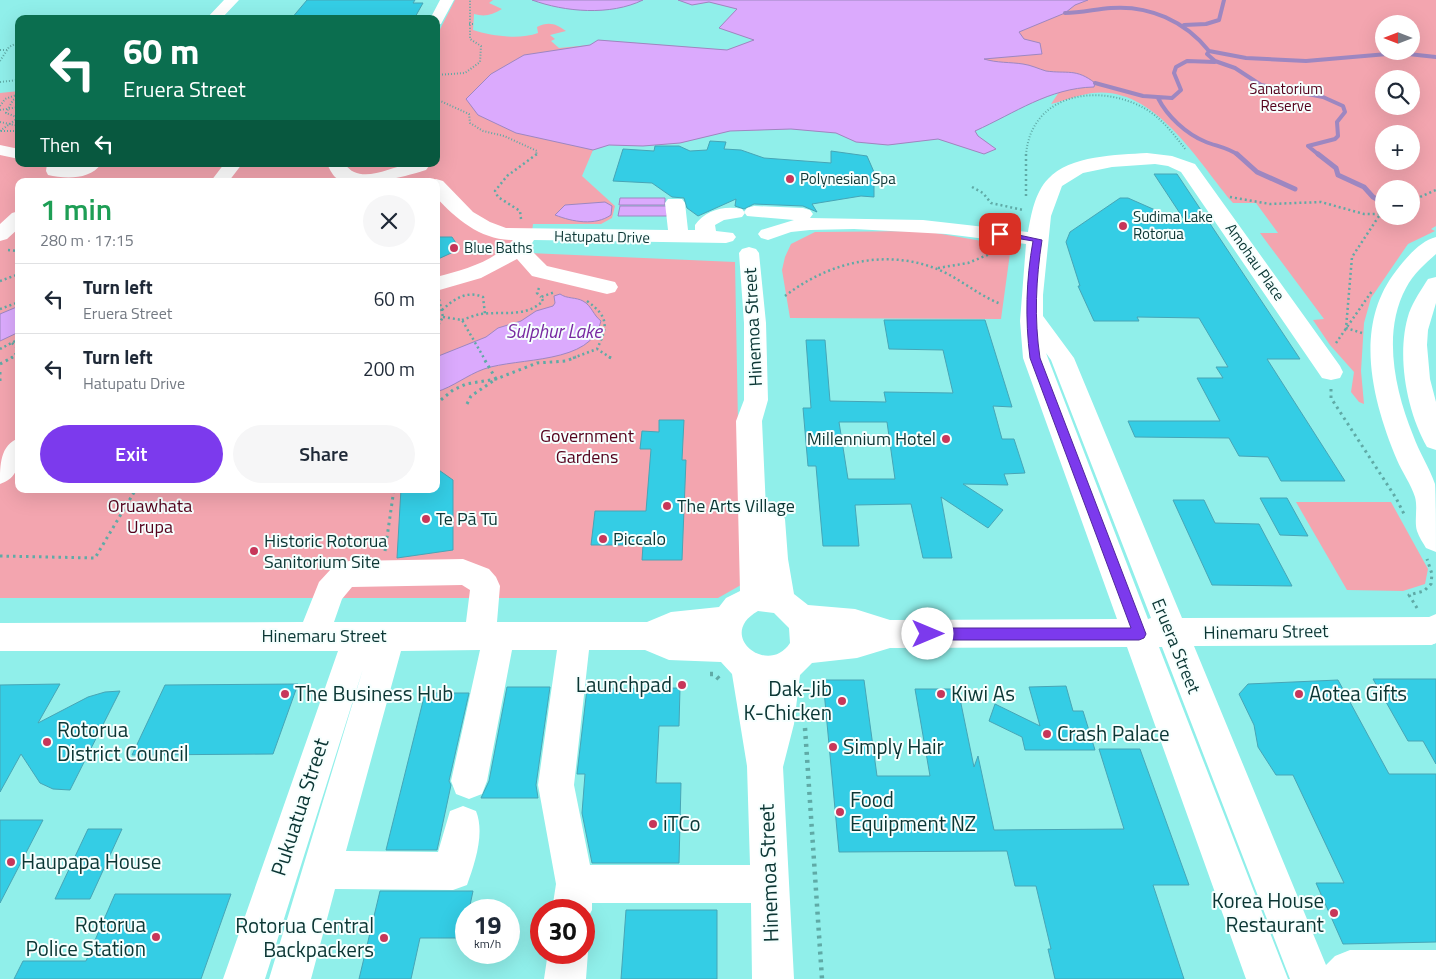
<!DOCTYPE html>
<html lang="en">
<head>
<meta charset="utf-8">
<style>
	:root { --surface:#fff; --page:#f6f6f7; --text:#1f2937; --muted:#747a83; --line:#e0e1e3; --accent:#7c3aed }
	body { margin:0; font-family:"Titillium Web",sans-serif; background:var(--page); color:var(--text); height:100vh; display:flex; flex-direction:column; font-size:19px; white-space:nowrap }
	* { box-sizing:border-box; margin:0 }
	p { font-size:16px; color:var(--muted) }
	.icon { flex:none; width:28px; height:28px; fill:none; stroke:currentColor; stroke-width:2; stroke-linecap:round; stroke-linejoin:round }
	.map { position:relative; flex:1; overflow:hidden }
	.sheet { position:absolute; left:15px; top:178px; width:425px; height:315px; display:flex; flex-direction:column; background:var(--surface); border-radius:10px; box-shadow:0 5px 20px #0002 }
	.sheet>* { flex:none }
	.top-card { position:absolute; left:15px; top:15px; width:425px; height:152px; border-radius:10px; box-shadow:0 5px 20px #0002; background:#0b6e4f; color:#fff; overflow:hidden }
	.needle { width:32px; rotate:270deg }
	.fabs { position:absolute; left:1375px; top:15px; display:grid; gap:10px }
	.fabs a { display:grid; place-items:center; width:45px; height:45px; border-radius:50%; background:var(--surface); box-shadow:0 5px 20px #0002; font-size:25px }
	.speed { position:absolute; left:455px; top:899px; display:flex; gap:10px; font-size:25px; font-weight:700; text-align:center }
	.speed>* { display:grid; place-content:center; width:65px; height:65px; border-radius:50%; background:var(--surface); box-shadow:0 5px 20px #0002; line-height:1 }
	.speed small { font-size:12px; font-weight:400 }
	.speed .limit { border:8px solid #d22; background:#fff; color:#111 }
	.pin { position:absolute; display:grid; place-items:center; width:42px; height:42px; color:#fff; margin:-21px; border-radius:10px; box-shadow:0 2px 8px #0006 }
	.me { position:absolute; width:55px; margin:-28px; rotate:90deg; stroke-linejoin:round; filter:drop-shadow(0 0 4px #0008) }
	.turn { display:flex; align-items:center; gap:18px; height:105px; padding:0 25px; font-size:22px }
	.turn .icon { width:65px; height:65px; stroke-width:2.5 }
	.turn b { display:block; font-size:35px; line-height:42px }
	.then { display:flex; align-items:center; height:48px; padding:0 25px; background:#0003; gap:10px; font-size:19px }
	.round { display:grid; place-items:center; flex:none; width:52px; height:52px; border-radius:26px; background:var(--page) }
	.overview { display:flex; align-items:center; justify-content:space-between; height:85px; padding:0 25px }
	h1 { font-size:30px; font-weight:600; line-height:38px; color:#1e9e55 }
	.cta { display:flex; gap:10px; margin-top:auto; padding:10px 25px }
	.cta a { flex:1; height:58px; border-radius:30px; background:var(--accent); color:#fff; font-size:20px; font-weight:600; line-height:58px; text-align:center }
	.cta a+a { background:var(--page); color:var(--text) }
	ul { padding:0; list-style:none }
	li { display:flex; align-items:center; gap:15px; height:70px; padding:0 25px; border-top:1px solid var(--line) }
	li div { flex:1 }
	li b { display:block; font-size:19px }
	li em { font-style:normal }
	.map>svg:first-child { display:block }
</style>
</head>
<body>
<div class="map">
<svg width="1436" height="979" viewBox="0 0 1436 979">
	<rect width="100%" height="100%" fill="#90efea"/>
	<path fill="#f3a5af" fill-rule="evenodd" d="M455,0h38l-4,3 13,6c-10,6 -17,8 -28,5l-1,16c19,6 46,10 65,3l-1,-6c12,-6 19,-3 29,4l-16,4 5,4 -4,2 8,7 31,-3 8,-5 129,10 27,-10 -35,-12 18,-19 -28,-7 -17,3 -14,-5h758v226l-5,3 4,2 -27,13 -37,54 -7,25 -3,48 3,33 -5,-2 -8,-10 3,-20 -24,-27 -17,-25 11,-1 -64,-86h18l-22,-30h-23c-35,-41 -78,-118 -141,-110 -14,2 -28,8 -41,11l8,-12 -43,17 -41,22 3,5 18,13 -12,5 -46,-15 -50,6 -32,-3 -20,-9 -45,-4 -61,2 -50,12 -37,3 -34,-1 -16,5 -11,26 33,30 -3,12 -11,6h-68l-4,29 206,9 6,323 -23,13h-718v-505l19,-2v73h417v-127zM1384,24h27v27h-27zM1384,79h27v27h-27zM1384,134h27v27h-27zM19,181h417v308h-417zM1384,189h27v27h-27z
		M924,231l87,15 -10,73 -211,-1 -8,-48 3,-13 6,-13 24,-12z
		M1296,502h95l37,67 -3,15 -22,7 -56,-1z"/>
	<path fill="#dbaafd" stroke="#9d87c1" d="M532,0h111c-33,16 -78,12 -111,0z
		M678,0h410l-13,5 -10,8 -46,19 5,7 16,4 2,11 -58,5c13,4 26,3 39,5 8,1 16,5 23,7 21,3 30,-3 49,12l-1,4c-45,1 -79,26 -119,44l3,5 18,13 -12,5 -46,-15 -50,6 -32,-3 -20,-9 -45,-4 -61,2 -50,12 -37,3 -34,-1 -16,5 -77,-17 -38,-18 -12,-16 25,-25 33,-19 66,-10 8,-5 129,10 27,-10 -35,-12 18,-19 -28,-7 -17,3z
		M620,198h45v7h-46z
		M605,202l7,4 -1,9c-16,11 -38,7 -56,0l10,-10z
		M620,206h47v10h-49z
		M560,294c7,5 16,3 23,7 9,5 10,14 18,20 -9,44 -83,36 -117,48 -17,6 -31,18 -48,23v-35l50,-20 12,-9 23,-7 15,-10 17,-5 2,-3 -1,-7z
		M19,306v26l-19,9v-27z"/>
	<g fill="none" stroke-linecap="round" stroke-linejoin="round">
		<path stroke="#9d87c1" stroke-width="4" d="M1065,13c16,0 31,-4 46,-5 38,-3 74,13 98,43l-2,3 8,7 20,7 26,17 62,12 20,9 2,6 -8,10 1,14 -3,3 -27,7 11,9
			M1184,25l22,-1 13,-4 5,-20
			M1209,51l37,7 60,3 93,-8 37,4
			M1095,83l48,13 29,2 9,-8 -7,-17 2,-6 11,-6 28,1
			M1158,98c9,18 28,36 48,44 10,4 23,6 32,13"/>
		<path stroke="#9d87c1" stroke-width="5" d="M1237,154l20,18 38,17
			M1318,154l18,14 2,7 26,12 9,10 11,6
			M1411,212l3,1"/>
	</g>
	<path fill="#34cde5" stroke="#47a5b6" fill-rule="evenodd" d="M307,0h108l-2,3h10l-9,16h-123z
		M710,141l16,1 -2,7 17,1 23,8 67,5v-12l36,5 7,16v25l-13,-1 -49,8 5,8 -14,-6 -49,-2 -10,5 -9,-3 1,-7 -38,17 -11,-8 -3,-10 -12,-1 -20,-14 -39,-2 10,-32 31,2 1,-5h24l11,5 17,-1z
		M1154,174h23l123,185h-33l78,122h-64l-13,-24 -29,-1 -10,-18 -94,-1 -7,-16h92l-23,-43h26l-7,-11h12l-29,-49 -62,-1 2,4h-45l-16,-35h2l-14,-44 4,-10 50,-34h8l59,26z
		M436,237h16l8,12 -24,11z
		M884,320h101l27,87 -19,-1 9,33h12l11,34 -21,1 4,11 -45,-1 40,26 -15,18 -47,-31 11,61h-29l-12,-54 -56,1 4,41h-36l-7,-80h-8l-5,-58h8l-5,-68h19l5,61 56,1 -2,-10 69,1 -10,-43 -54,-1zM839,422h48l8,57h-47z
		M659,420h25l-2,40h4l-4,100h-40l1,-15h-52l4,-34h51l5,-62h-11l2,-18 17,1z
		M436,468l17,12v70l-56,8 4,-69h35z
		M1260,498h27l21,38 -28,-1z
		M1173,500h31l11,23 44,1 33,62 -80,-1z
		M1373,679h63v85l-13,-23h-15z
		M823,680h41l13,96h53l-15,-87h43l16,78 4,-11 16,74 130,-1 -25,-80h41l49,136h-36l31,94h-129l-7,-30h3l-15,-63h-21l-8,-35 -168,1z
		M1338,680l51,94h47v168l-93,2 -27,-61h28l-51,-108h-17l-18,-28 -4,-22 -15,-31 9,-10z
		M60,684l-22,39 50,-26 17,-5 15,-1 -50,99 -17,-1 -13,-6 -19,-29 -21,38v-107z
		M298,684l-25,70 -141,1 33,-70z
		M1066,686l7,25h10l12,39h-70l-3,-13 -33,-16 6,-17 45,22 -11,-39z
		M507,687h43l-14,98 2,13h-57l8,-17z
		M680,688l-1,38h-20l-3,57h25l-2,80h-87l-10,-50 3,-39h-8l10,-85z
		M425,693h44l-20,88 2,4 -12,56 -2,9h-51z
		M0,820h43l-43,83z
		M88,829h34l-32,70h-35z
		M380,891h93l-4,19h-3l-2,28h-44l-9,41h-52z
		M115,894h116l-30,85h-187l9,-18h63z
		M626,910h91v69h-96z"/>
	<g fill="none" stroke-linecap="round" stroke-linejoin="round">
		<path stroke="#5faaa6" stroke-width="2" stroke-dasharray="1 2" stroke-linecap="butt" d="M469,24h5
			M0,50h7
			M0,61l9,-14 10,-5
			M436,75l29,-2 15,-11 1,-16 -11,-7v-39
			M0,82l18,-2
			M19,96l-6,4 -7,13 13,5
			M436,99l33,15 1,9 13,8 21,5 33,15 -1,4
			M0,106l5,-7 14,-5
			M0,110l19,-3
			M0,122l19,4
			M0,131l18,-13
			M1,131h18
			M1026,155c5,-64 77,-73 123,-44 15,10 26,25 37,39"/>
		<path stroke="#5faaa6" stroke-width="2.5" stroke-dasharray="2 3" stroke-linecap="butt" d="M972,187l11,6 8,10 32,7
			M1026,196v-42
			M1230,197l40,7 51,-2 43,12h20
			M1411,201l25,-11
			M521,219l-1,-8 -22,-14 -3,-6 12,-15 30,-22
			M8,250l10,1
			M938,268l30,-5 29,-12
			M0,281l19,-7
			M539,288l-2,5 4,4
			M785,296c45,-35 105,-49 159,-24 20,10 36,24 57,32
			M587,301c22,16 21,25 10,48
			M0,309l19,-7
			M442,310c12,-11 25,-20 41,-13l2,17
			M443,317l19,3 22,38
			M462,320c6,-2 13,-5 19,-6 23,-3 44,4 62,-13l-2,-4 14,-5
			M436,329l7,-12 -4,-18
			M1362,333l-16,-5 6,-71 27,-41
			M12,343l7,7
			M1336,343l36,-52
			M0,349l19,-10
			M11,358l8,-7
			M573,358l24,-9 14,9"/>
		<path stroke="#5faaa6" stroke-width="3" stroke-dasharray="2.5 4" stroke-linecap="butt" d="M609,357l2,1
			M0,364l13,-7
			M0,372v13
			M1331,389v9l65,100 9,18
			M436,404l17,-14 13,-6 30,-5 41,-16 29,-2 10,-4
			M467,404l4,-8 25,-17 -13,-22
			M385,551l9,-62
			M0,556l95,2 41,-69
			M1417,608l-8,-13 15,-4 7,-7 1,-10 -5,-15"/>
		<path stroke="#5faaa6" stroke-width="4.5" stroke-dasharray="3 5" stroke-linecap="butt" d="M710,674h4l8,8
			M805,728l17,251"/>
		<path fill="#fff" fill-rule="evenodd" d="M224,0h15l-18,19h-15z
			M440,0h14l-13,24 -5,1v-6h-6z
			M0,145l19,4v10l-19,-4z
			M1147,153l25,3 23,8 145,202 3,6 -3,6 -9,2 -9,-2 -141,-206 -13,-6 -13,-2 -43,3 -29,6 -21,13 -11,30 -8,79v21l31,42 108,260 249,-1 5,2v24l-5,2 -237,1 132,319 9,-9 15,-6h86v29h-146l-128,-332h-3l129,332h-42l-119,-332 -237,1 -33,10 -45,5 -12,12 -6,49 -11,43 11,212h-42l-1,-76h-159v7l-8,15v-15h-32l4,-26 -18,-99 19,-135h-45l-25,131 -5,13 -13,5 -13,-5 -5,-13 29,-131 -79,1 -55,200 92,1 12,-41 13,-5 13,5c9,22 -1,52 -9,74l-14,5 -118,-1 -24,90h-42l94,-310 -98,310h-42l115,-328h-338v-28l303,-1 16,-40 12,-13 7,-4 11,-4 114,-2 26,10 7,8 4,9 -3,36h150l24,-10 48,-5 7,-9 14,-7 -4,-170 8,-21v-77l-5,-70 3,-4 7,-2 7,2 3,4 7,70 2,77 -6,21 4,88 5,-1 10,3 4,8 3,40 6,35 14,11 47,4 35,11 227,-1 -94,-261 -3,-37 6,-77 -80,-10 -92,-5 -44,1 -19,2 -23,8 -7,-2 -3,-4 3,-4 33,-10 -47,-4 -3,-4 3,-4 7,-2 49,2 7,2 3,4 -3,4 113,2 105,12c3,-17 7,-40 20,-53 22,-24 69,-24 99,-26zM1046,353l5,7 100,258 -3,1zM462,585l8,5 -4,32h-132l8,-23 10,-12zM758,611l16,2 15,15 1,15c-22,34 -75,-8 -32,-32zM589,650h56l24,10 52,2 11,12 15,92 3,99h-160l-16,-80z
			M47,164h18v3l14,-3h22c-11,16 -36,15 -53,11l-2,-4z
			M224,164h18l-13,17h-18z
			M327,164h18c14,21 44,4 63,0 6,-1 13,0 20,0l1,2 -3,4c-18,6 -75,21 -91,7 -3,-3 -6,-9 -8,-13z
			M436,179l7,2 30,31 17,10 16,6 162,2 -3,-27 3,-4h14l3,4 3,27h7v-5c10,-15 30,-20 47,-16l3,4 -3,4 -18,3 -9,5 1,6 17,2 3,4 -3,4 -7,2 -192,-3 -5,8 18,18 68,16 3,5 -3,5 -8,2 -75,-18 -15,-17 -36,19 -45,13v-14c28,-7 57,-15 77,-37 -32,0 -56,-20 -77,-43v-16h-7z
			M19,211v17l-12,11 -7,2v-17l12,-11z
			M19,438c0,20 3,39 -19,46 0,-19 0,-39 19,-46z
			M584,941l4,11 -2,27h-42l4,-27h36z"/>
		<path fill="#fff" fill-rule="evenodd" d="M1436,237v17c-11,10 -23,20 -30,34 -24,44 -11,103 7,147 6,17 16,32 22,49 1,12 1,52 1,68l-10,-4c-3,-5 -7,-11 -9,-17 -3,-10 1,-23 -2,-34 -4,-13 -13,-25 -18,-37 -25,-60 -44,-134 -1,-189 10,-13 24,-30 40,-34z
			M1436,277v26l-8,27 -1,15 3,34 6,23v48l-9,-3c-21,-37 -31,-94 -18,-134 5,-13 12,-23 19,-34z
			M1436,614v29l-5,2 -11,-4 -5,-10 5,-10z"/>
	</g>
	<path fill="#7c3aed" stroke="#51269a" d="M1000,231l42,9c-6,39 -8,78 -2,118l106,276 -2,4 -5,2h-211l-4,-2 -2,-4 2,-4 4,-2h203l-101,-270c-5,-39 -4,-78 3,-117l-36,-6v-3z"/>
	<g fill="#c7375a" stroke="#f6fffe" stroke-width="2">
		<circle cx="790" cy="179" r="5"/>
		<circle cx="1123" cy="226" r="5"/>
		<circle cx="454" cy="248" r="5"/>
		<circle cx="946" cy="439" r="5"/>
		<circle cx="667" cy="506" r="5"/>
		<circle cx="426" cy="519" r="5"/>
		<circle cx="603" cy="539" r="5"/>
		<circle cx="254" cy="551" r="5"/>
		<circle cx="682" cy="685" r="5"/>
		<circle cx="285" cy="694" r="5"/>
		<circle cx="941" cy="694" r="5"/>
		<circle cx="1299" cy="694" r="5"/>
		<circle cx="842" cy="701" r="5"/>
		<circle cx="1047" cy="734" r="5"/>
		<circle cx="47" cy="742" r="5"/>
		<circle cx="833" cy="747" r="5"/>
		<circle cx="840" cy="812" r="5"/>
		<circle cx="653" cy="824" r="5"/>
		<circle cx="11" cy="862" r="5"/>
		<circle cx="1334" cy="913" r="5"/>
		<circle cx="156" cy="937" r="5"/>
		<circle cx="384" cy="938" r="5"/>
	</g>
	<g text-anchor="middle" stroke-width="4" stroke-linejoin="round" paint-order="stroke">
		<g font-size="15" fill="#54021c" stroke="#f6fffe">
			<text x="1286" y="94">Sanatorium<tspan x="1286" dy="17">Reserve</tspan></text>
		</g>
		<g font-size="15" fill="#0b3634" stroke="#f6fffe" text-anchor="start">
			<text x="800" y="184">Polynesian Spa</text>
			<text x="1133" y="222">Sudima Lake<tspan x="1133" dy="17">Rotorua</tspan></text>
			<text x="464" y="253">Blue Baths</text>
		</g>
		<g font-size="15" fill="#0b3634" stroke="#f6fffe">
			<text transform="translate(602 237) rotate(1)" y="5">Hatupatu Drive</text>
			<text transform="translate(1255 262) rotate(55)" y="5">Amohau Place</text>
		</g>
		<g font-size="18" fill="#0b3634" stroke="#f6fffe">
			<text transform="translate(753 327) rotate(-93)" y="6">Hinemoa Street</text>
			<text transform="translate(1266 632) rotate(-1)" y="6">Hinemaru Street</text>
			<text x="324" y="642">Hinemaru Street</text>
			<text transform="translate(1176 646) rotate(68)" y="6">Eruera Street</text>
		</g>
		<g font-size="18" fill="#54021c" stroke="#f6fffe">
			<text x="587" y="442">Government<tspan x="587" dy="21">Gardens</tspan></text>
			<text x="150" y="512">Oruawhata<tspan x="150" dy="21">Urupa</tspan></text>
		</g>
		<g font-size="18" fill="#0b3634" stroke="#f6fffe" text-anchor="start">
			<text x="936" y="445" text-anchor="end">Millennium Hotel</text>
			<text x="677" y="512">The Arts Village</text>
			<text x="436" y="525">Te Pā Tū</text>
			<text x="613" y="545">Piccalo</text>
			<text x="264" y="547">Historic Rotorua<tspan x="264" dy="21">Sanitorium Site</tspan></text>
		</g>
		<g font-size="19" font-style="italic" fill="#7829a1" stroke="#f6fffe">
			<text x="554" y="338">Sulphur Lake</text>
		</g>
		<g font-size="21" fill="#0b3634" stroke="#f6fffe" text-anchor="start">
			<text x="672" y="692" text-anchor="end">Launchpad</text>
			<text x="832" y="696" text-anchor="end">Dak-Jib<tspan x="832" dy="24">K-Chicken</tspan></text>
			<text x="295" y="701">The Business Hub</text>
			<text x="951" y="701">Kiwi As</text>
			<text x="1309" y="701">Aotea Gifts</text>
			<text x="57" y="737">Rotorua<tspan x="57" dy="24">District Council</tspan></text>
			<text x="1057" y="741">Crash Palace</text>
			<text x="843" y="754">Simply Hair</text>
			<text x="850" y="807">Food<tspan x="850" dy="24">Equipment NZ</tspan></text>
			<text x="663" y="831">iTCo</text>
			<text x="21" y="869">Haupapa House</text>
			<text x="1324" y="908" text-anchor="end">Korea House<tspan x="1324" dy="24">Restaurant</tspan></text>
			<text x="146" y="932" text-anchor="end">Rotorua<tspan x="146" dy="24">Police Station</tspan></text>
			<text x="374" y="933" text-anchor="end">Rotorua Central<tspan x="374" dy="24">Backpackers</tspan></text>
		</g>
		<g font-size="21" fill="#0b3634" stroke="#f6fffe">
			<text transform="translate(300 807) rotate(-72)" y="7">Pukuatua Street</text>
			<text transform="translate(769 873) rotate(-92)" y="7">Hinemoa Street</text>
		</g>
	</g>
</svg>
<div class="fabs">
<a><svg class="needle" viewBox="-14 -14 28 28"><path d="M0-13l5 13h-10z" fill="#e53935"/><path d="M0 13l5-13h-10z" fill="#747a83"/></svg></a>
<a><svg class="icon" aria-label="search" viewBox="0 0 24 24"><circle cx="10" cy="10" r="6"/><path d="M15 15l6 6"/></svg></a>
<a>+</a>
<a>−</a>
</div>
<div class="speed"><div>19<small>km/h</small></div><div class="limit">30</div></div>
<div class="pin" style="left:1000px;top:234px;background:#d93025"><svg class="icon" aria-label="arrive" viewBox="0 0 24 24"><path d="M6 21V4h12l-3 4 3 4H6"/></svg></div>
<svg class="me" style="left:928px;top:634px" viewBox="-20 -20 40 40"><circle r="19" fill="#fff"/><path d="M0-13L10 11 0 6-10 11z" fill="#7c3aed"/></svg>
<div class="top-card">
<div class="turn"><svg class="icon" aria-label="left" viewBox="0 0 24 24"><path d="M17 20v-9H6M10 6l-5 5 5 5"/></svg><div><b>60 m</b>Eruera Street</div></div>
<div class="then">Then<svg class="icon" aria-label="left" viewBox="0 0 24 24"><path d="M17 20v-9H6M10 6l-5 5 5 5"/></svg></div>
</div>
<section class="sheet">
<div class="overview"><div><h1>1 min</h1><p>280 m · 17:15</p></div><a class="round"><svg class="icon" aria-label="close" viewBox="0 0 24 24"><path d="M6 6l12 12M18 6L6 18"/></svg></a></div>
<ul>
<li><svg class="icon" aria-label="left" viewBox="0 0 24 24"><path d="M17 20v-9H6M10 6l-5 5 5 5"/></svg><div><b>Turn left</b><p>Eruera Street</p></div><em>60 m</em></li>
<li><svg class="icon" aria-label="left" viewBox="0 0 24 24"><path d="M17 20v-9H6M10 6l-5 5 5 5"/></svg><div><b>Turn left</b><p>Hatupatu Drive</p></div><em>200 m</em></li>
</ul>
<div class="cta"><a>Exit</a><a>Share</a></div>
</section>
</div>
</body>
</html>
